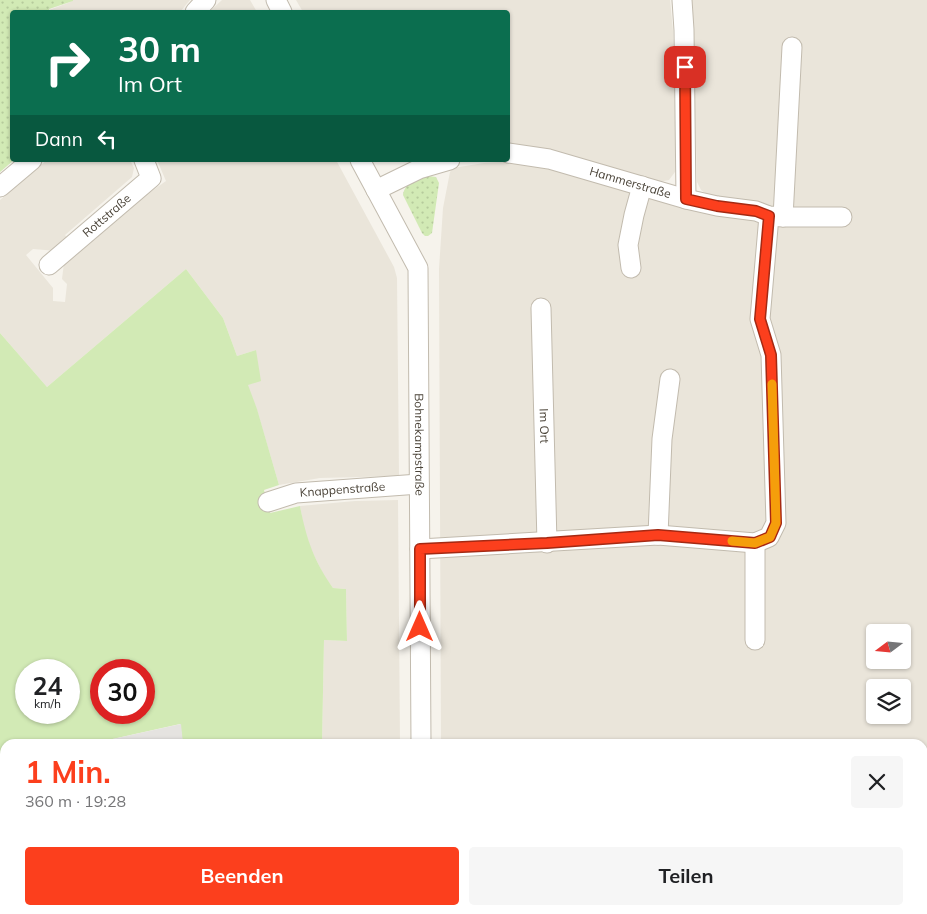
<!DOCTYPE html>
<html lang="de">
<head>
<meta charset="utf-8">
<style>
	:root { --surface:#fff; --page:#f6f6f6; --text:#202124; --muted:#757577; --accent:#fc3f1d }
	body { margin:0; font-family:Mulish,sans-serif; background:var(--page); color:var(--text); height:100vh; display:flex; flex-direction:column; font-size:19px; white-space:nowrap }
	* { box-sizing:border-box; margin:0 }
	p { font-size:16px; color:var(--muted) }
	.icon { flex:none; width:28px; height:28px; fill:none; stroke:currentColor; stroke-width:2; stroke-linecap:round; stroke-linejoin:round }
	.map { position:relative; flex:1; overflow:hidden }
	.drawer { position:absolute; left:0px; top:739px; width:928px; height:176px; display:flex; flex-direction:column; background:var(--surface); border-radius:15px 15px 0 0; box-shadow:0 1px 4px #0004 }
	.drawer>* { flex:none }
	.top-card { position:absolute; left:10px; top:10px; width:500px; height:152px; border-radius:5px; box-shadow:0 1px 4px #0004; background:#0b6e4f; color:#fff; overflow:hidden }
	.needle { width:32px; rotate:254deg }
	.tools { position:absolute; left:866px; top:624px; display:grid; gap:10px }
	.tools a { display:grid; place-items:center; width:45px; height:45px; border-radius:5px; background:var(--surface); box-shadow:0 1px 4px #0004; font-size:25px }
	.speed { position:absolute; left:15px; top:659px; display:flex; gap:10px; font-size:25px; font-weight:700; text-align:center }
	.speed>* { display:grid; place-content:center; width:65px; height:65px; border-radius:50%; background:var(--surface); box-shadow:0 1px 4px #0004; line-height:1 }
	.speed small { font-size:12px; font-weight:400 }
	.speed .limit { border:8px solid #d22; background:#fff; color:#111 }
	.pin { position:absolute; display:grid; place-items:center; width:42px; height:42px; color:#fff; margin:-21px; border-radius:10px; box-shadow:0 2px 8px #0006 }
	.me { position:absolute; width:55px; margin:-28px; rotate:0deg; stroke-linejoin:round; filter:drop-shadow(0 0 4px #0008) }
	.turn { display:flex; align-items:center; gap:18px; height:105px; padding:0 25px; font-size:22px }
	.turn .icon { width:65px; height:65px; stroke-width:2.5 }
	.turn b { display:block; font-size:35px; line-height:42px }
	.then { display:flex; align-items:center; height:48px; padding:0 25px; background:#0003; gap:10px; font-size:19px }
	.round { display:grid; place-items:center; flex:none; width:52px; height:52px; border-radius:5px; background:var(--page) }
	.overview { display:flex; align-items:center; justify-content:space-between; height:85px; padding:0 25px }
	h1 { font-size:30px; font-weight:700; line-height:38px; color:var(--accent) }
	.primary-button { display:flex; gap:10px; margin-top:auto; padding:10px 25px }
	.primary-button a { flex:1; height:58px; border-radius:5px; background:var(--accent); color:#fff; font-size:20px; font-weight:700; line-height:58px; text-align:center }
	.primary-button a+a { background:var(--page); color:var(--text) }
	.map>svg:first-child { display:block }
</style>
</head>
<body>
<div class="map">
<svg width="927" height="914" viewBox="0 0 927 914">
	<defs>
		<pattern id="grass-dots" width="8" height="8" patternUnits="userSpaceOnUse" patternTransform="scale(1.25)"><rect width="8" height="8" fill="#d2eab5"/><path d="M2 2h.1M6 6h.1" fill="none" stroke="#b6ca9c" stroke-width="1.8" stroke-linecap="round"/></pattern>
	</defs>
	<rect width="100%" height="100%" fill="#f6f3ec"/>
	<path fill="#eae5da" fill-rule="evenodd" d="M73,0h117l-10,12h-130l-1,-2 24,-9z
		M222,0h28l7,12h-48z
		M296,0h374l3,31 3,138 -1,3 -6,8 -10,2 -110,-32 -15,-3 -26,-2v-133h-205z
		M692,0h235v851l-4,1 -1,-108h-481l-2,-475 4,-61 7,-36 3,-4 31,-5 18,-1 24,2 21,4 131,39 26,6 4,-18 -7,-5 -4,-8zM875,632h27v28h-27zM875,688h27v27h-27z
		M47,160h83l4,8 -2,9 -67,58 4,5 -12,11 -24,-2 -7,6 27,33v13l12,1 2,-18 -5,-5 2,-16 61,-53 41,-29 -9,-21h179l58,107 3,11 2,198 -79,2 -41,7 -22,-75 -10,-26 9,-34 -19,6 -14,-38 -37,-49 -139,118 -47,-54v-133z
		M398,500l2,244h-78l2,-104 23,1 -1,-52 -13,-1 -9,-12 -13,-27 -7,-20 -4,-23 55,-5z
		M157,910h243v4h-247z
		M593,910h134l1,4h-154z"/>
	<path fill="#f7ead8" d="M927,851v63h-72l-1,-4h68l1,-58z"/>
	<path fill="url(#grass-dots)" d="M0,0h73v1l-24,8 1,3h-38v148h2l-14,12z
		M428,176l8,1 3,6 -7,50 -4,3h-3l-3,-3 -19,-38c2,-13 14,-15 25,-19z"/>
	<path fill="#d2eab5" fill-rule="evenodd" d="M186,269l37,49 14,38 19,-6 5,31 -13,4 9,24 22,76 -15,5 6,23 30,-7c6,32 14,55 33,82l13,1 1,52 -23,-1 -2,104h-139l-3,-20 -90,20h-85v166h23l-15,4h-13v-581l47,54zM26,670h43v42h-43zM101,670h43v42h-43z"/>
	<path fill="#e5e3e0" d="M181,724l2,20h-93z"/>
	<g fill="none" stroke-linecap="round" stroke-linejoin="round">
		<defs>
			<g id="minor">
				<path d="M276,0l6,12"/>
				<path d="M682,0l2,30 2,169"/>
				<path d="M195,12l11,-12"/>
				<path id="s1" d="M508,153l41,6 137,40 31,7 39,5 13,5 14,1h59"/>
				<path id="s2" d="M360,160l58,108 3,476"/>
				<path d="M0,187l32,-27"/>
				<path d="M376,190l43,-21 31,-9"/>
				<path d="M783,217l9,-170"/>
				<path id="s3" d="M49,265l102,-87 -7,-18"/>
				<path d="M631,268l-3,-23 6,-30 8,-29"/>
				<path id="s4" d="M541,308l6,235"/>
				<path id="s5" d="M268,502l28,-9 123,-9"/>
				<path d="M658,535l4,-96 8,-60"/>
				<path d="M755,543v97"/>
				<path d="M420,549l238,-14 97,8 14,-6 7,-14 -5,-168 -11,-36 9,-103"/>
				<path d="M922,866l5,-1"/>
				<path d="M133,910l1,4"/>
				<path d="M762,910l1,4"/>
				<path d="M422,914v-4"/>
				<path d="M501,914l20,-4"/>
			</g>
		</defs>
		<use href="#minor" stroke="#c2bbae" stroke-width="21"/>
		<use href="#minor" stroke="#fff" stroke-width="19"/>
	</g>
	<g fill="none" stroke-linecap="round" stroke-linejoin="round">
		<defs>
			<path id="route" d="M420,627v-78l127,-6 111,-8 97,8 15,-6 6,-14 -5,-168 -11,-36 9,-103 -13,-5 -39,-5 -31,-7 -1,-132"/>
		</defs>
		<use href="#route" stroke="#a42913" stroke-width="12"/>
		<use href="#route" stroke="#fc3f1d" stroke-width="9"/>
		<path stroke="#f59e0b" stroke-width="9" d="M732,541l23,2 15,-6 6,-14 -4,-139"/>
	</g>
	<g text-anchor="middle" stroke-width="4" stroke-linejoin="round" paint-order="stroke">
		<g font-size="12" fill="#4b4439" stroke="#fff">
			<text dy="4" stroke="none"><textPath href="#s1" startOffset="126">Hammerstraße</textPath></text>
			<text dy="4" stroke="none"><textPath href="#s3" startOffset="76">Rottstraße</textPath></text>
			<text dy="4" stroke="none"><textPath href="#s4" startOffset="118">Im Ort</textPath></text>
			<text dy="4" stroke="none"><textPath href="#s2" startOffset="299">Bohnekampstraße</textPath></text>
			<text dy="4" stroke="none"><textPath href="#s5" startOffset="76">Knappenstraße</textPath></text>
		</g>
	</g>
</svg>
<div class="tools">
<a><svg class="needle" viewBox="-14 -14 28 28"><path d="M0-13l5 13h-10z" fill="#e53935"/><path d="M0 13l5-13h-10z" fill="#757577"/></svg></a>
<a><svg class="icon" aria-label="layers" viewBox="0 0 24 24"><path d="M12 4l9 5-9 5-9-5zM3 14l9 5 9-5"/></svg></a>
</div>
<div class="speed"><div>24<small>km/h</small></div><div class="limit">30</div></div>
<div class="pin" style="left:685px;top:67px;background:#d93025"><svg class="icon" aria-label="arrive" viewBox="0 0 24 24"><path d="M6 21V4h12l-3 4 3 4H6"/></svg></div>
<svg class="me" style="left:420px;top:627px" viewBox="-20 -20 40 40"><path d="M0-17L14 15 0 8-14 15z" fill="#fc3f1d" stroke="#fff" stroke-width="4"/></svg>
<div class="top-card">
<div class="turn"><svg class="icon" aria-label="right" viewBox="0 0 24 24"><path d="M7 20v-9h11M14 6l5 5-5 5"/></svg><div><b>30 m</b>Im Ort</div></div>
<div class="then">Dann<svg class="icon" aria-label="left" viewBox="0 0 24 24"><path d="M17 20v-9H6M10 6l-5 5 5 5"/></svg></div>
</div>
<section class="drawer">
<div class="overview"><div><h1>1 Min.</h1><p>360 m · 19:28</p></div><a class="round"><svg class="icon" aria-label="close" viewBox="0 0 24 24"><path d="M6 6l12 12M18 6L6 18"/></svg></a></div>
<div class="primary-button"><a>Beenden</a><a>Teilen</a></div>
</section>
</div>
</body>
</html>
